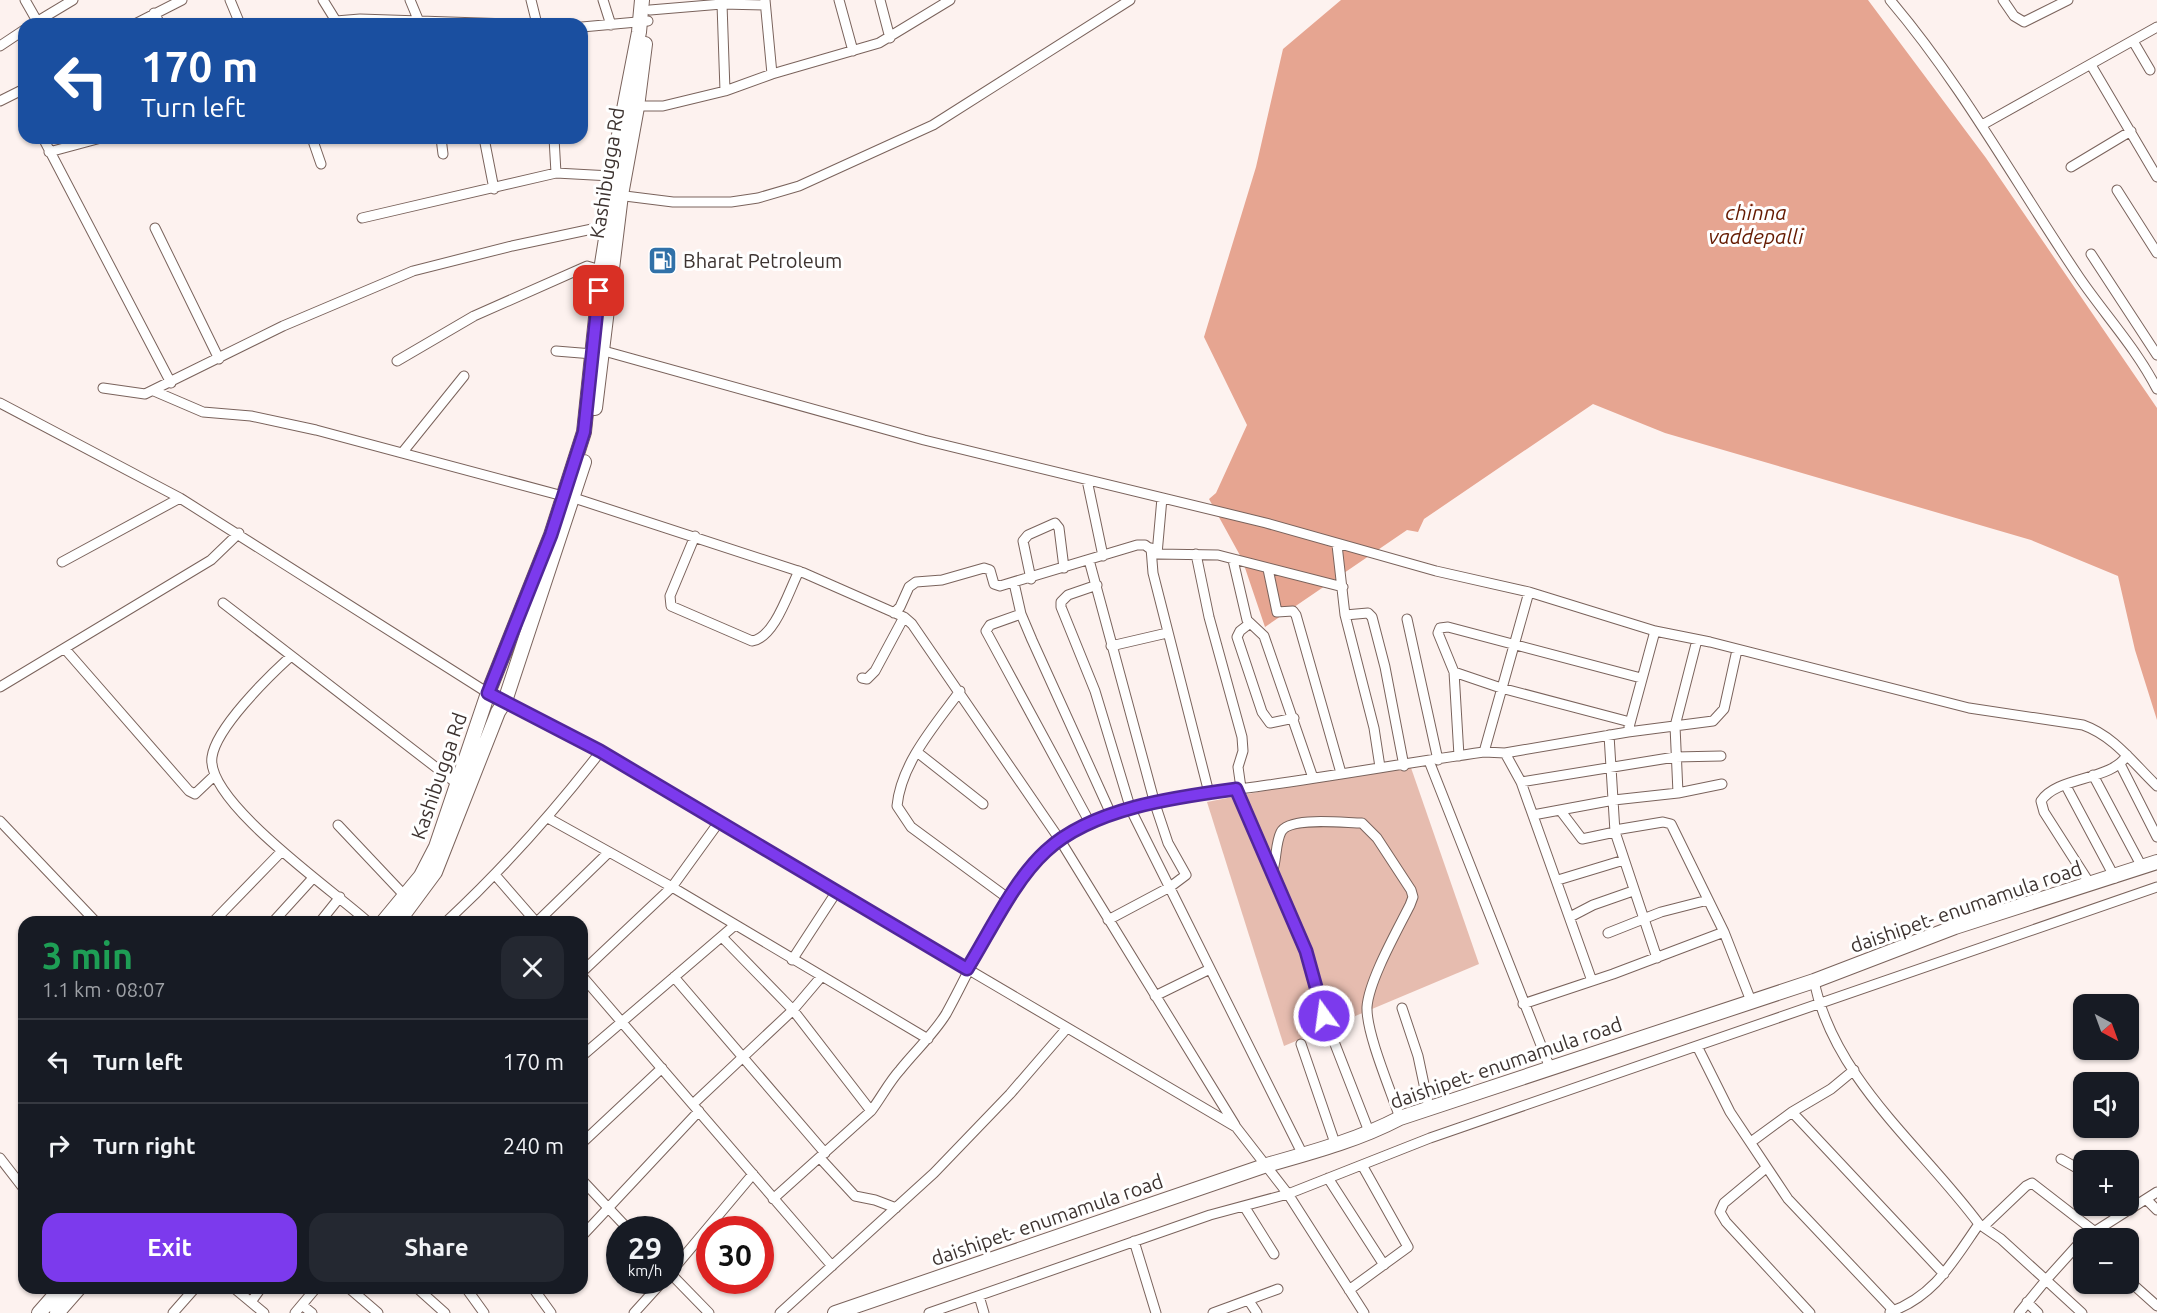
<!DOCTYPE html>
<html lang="en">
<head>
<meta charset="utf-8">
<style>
	:root { --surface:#171b24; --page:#242831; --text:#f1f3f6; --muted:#9ea1a6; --line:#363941; --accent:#7c3aed }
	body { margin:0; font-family:Ubuntu,sans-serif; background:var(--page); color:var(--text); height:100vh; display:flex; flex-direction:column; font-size:22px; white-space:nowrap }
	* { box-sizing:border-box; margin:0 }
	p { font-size:20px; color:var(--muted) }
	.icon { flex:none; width:33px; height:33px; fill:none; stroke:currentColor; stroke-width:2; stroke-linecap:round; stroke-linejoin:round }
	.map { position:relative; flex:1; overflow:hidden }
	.drawer { position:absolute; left:18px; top:916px; width:570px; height:378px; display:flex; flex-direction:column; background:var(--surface); border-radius:18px; box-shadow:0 2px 4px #0004 }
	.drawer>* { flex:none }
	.guide { position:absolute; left:18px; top:18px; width:570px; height:126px; border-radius:18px; box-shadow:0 2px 4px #0004; background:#1a4fa0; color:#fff; overflow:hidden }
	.needle { width:39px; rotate:139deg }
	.controls { position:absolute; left:2073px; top:994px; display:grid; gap:12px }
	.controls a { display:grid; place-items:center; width:66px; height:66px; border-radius:12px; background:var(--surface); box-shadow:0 2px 4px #0004; font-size:30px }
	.speed { position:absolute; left:606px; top:1216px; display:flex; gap:12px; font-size:30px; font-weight:700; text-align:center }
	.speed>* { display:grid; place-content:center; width:78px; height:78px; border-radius:50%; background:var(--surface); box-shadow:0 2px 4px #0004; line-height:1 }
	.speed small { font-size:15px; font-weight:400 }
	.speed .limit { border:9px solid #d22; background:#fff; color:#111 }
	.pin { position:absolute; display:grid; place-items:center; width:51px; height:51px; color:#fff; margin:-26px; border-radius:12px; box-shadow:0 3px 9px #0006 }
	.me { position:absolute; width:66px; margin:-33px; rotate:346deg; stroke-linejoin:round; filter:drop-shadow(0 0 4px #0008) }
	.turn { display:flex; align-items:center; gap:21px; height:126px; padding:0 24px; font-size:27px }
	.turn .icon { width:78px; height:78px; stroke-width:2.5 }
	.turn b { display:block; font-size:42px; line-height:51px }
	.round { display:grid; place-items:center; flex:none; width:63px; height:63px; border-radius:18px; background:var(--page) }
	.head { display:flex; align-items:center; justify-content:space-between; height:102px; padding:0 24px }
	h1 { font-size:36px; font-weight:600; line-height:45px; color:#1e9e55 }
	.button { display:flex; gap:12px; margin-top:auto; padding:12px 24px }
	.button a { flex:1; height:69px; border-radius:18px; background:var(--accent); color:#fff; font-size:24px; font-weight:600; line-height:69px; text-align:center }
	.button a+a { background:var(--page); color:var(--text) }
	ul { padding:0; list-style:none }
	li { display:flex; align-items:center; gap:18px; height:84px; padding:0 24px; border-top:2px solid var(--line) }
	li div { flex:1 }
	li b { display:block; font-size:22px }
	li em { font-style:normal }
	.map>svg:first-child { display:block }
</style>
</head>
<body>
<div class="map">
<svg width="2157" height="1313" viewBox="0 0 2157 1313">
	<rect width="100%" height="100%" fill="#fdf2ef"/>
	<path fill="#e6bcaf" d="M1409,762l70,202 -195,82 -77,-244z"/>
	<path fill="#e6a591" d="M1341,0h527l118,158 171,250v312l-22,-70 -17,-74 -87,-36 -366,-107 -72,-29 -169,115 -6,13 -11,-2 -142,97 -23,-68 -33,-60 7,-6 31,-68 -43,-88 52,-170 27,-118z"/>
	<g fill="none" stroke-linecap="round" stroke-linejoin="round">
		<defs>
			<path id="street" d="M25,0l12,21
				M230,0l10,24
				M323,0l13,21
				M410,0l10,24
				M531,0l6,24
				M603,0l8,25
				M765,0l7,74
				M839,0l14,51
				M880,0l10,38
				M1890,0c73,86 126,184 189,277 26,38 57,71 78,112
				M2003,0l11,16 10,6 44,-22
				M722,4l3,87
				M650,10l72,-6 43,1
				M154,13l6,11
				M33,24l40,-24
				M135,24l47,-24
				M332,24l4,-3 24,-2 152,5
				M582,27l66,-6
				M2133,41l17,29
				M0,46l24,-16
				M2091,65l66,112
				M0,101l24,-12
				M632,106h31l62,-15 47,-17 107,-31 71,-43
				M1982,125l175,-98
				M43,138l128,245
				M312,138l9,26
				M441,138l2,16
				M484,138l10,51
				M554,138l2,35
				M49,152l52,-14
				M2071,167l60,-36
				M2117,190l40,63
				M617,195l56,7h58l27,-4 41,-12 134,-61 197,-125
				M362,218l194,-45 55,3
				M155,228l64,131
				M2091,254l66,101
				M556,351l37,3
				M604,351l320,89 342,83 170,48 93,21 126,39 55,11 259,66 114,17c31,11 50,38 74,61
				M397,361l77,-45 113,-50 17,5
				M103,388l42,6 138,-68 130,-55 99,-25 99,-21
				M154,391l49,21 48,4 65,14 247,66
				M0,403l180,95 308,195 113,58 81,50 554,326 52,67 76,119
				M402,453l62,-77
				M1087,480l16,76
				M574,498l230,75 100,44 8,7 148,216 175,285
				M695,536l-25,60 1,10 81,35c23,-3 37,-51 47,-70
				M1337,545l8,70 29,113 6,39
				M1151,548l2,25 56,220
				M1157,554l5,-56
				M1196,554l13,63 33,120 1,14 -5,16 3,21
				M1089,560l66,244 13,39 18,32 -16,12 -62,33
				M1233,560l14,60 17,16 49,142
				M62,562l118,-64
				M1268,569l9,43 16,-1 3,4 45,158
				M1031,579l-8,-38 5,-6 27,-12 4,5 5,40
				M1014,583l7,31 11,26 79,174
				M1097,585l-29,10 -7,7v5l34,84 36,119 172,345
				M223,603l237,183
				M894,613l6,-6 9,-20 7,-5 26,-2 42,-12 6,2 4,14 6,2 137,-41h8l12,9 61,1 125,32
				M1021,614l-31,11 -4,6 104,192
				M1345,615l23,-2 4,4 13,50 19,99
				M1407,619l31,141
				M1249,624l-9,7 -3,6 25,75 8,11 24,-5
				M1111,646l56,-13
				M65,649l124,142 6,3 20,-19
				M290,657c-22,20 -74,71 -78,100 -7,45 125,136 156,165
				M1454,672l5,84
				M862,678l5,1 8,-8 29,-54
				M0,687l211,-127 28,-27
				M960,691c-24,33 -59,72 -63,115l14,21 98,72
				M1630,722l-129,-34 -47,-16 -16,-39 2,-5 8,-1 193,51
				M1629,727l26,-96
				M1609,735l6,97 42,126
				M917,752l66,52
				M1484,752l45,-160
				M1505,753l16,29 71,199
				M1429,761l121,307
				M2121,766l36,71
				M2093,775l49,92
				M1521,782l154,-25 46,-1
				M2066,786l49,92
				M1236,789l70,162 18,65 46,118
				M1678,793l-3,-67 22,-86
				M1560,810l22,29 33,-7
				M1533,815l81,-15 64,-7 44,-9
				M548,818l124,69 256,152
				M0,821l96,101
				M338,825l67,71
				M1615,830l48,-8 8,2 53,108 27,69
				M1272,873c5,-13 3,-29 9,-41 8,-16 64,-9 81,-9l15,15 34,52 2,7 -3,8c-13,26 -41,75 -43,102 -1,26 24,84 33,111
				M496,876l40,46
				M1558,880l66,-20
				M2090,884l-46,-72 -3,-11c16,-25 71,-20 86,-46
				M1570,917l23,-12 40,-14
				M213,922l68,-70
				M273,922l40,-44
				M320,922l20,-25
				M446,922c57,-53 107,-109 155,-171
				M537,922l71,-69
				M1608,933l53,-21 47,-12
				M722,937l71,73 78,101 -98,88
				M792,960l45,-69
				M582,972l90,-85 47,-65
				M582,976l250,290
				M674,977l151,176
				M1814,981c20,98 108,166 165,243
				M1155,996l55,-27
				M1523,1004l90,-30 111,-42
				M1402,1008l16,48 11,52
				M1301,1044l35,102
				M1697,1046l33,66 58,87 106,112
				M582,1056l153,-131
				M1854,1070l-23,19 -39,23 152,162
				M693,1104l100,-94 28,-33
				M871,1111c10,-13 18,-29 29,-41 15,-19 33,-35 46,-56 30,-54 54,-118 99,-162 50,-49 157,-57 223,-67 72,-10 144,-23 216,-33l21,1 123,-21 85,-11 11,-12 13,-59
				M1751,1142l41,-30
				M582,1143l80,-75
				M0,1158l24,31
				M820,1158l35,38 20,4 21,8
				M2061,1159l23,13
				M1766,1168l-42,35 -4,9 6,10 84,91
				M1328,1178l56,87
				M582,1180l47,50
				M2147,1200l10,10
				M1244,1206l30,48
				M1984,1226l42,-40 6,-3 62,48
				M582,1236l117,-125
				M1134,1241l22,72
				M670,1273l83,-99
				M670,1273l39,40
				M2128,1280l29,26
				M234,1288l30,25
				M349,1288l29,25
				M417,1288l28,25
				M466,1288l18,25
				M533,1288l18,25
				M1349,1290l59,-43 -46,-82
				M979,1296l5,17
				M1249,1301l8,12
				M251,1302l10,-14
				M2027,1302l11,11
				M302,1305l10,8
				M1890,1312c45,-16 63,-51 89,-88l22,15 45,41 -27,33
				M173,1313l22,-25
				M295,1313l21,-25
				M634,1313l29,-32
				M780,1313l154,-140 76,-79 57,-66
				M929,1313l281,-98 78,-21 142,-56 727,-251
				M1213,1313l65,-24
				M2082,1313l-36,-33 37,-41 74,-47"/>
			<path id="secondary" d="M595,408l26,-213 16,-88 8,-63
				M383,922l38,-46 15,-29 52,-154 63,-158 33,-103 17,-162 7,-44 3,-50 28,-144 3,-32
				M398,922l37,-50 63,-160 7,-11 79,-239
				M39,1313l22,-25
				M57,1313l22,-25
				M835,1313l432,-148c46,-13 91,-25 133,-47l414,-137 141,-54 202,-65"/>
		</defs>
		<use href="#street" stroke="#7a635c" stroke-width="11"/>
		<use href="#secondary" stroke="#7a635c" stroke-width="16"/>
		<use href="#street" stroke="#fff" stroke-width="9"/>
		<use href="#secondary" stroke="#fff" stroke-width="14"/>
	</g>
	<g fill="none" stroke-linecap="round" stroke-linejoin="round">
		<defs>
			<path id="route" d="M599,291l-15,141 -33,103 -63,158 112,58 367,218c23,-37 47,-89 79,-118 46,-43 130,-54 190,-62l70,162 18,65"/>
		</defs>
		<use href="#route" stroke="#51269a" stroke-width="15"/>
		<use href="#route" stroke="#7c3aed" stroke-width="10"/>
	</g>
	<defs>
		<symbol id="fuel-square" viewBox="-11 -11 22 22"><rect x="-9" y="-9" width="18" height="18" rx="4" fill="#3171a8" stroke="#fff"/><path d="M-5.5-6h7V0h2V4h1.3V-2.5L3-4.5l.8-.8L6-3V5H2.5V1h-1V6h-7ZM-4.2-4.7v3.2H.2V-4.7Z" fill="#fff"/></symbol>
	</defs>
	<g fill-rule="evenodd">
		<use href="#fuel-square" x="646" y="244" width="33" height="33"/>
	</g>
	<g text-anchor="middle" stroke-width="6" stroke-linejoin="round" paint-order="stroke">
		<g font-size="20" fill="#3d3330" stroke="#fff">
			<text transform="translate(607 173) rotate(-81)" y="7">Kashibugga Rd</text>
			<text transform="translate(439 776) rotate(-71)" y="7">Kashibugga Rd</text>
			<text transform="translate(1966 907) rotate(-19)" y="7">daishipet- enumamula road</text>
			<text transform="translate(1506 1063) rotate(-19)" y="7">daishipet- enumamula road</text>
			<text transform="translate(1047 1220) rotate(-19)" y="7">daishipet- enumamula road</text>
		</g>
		<g font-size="20" fill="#3d3330" stroke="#fff" text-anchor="start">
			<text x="683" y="268">Bharat Petroleum</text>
		</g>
		<g font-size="21" font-style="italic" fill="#651a00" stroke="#fff">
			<text x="1756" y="220">chinna<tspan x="1756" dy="24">vaddepalli</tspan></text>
		</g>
	</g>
</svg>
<div class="controls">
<a><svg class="needle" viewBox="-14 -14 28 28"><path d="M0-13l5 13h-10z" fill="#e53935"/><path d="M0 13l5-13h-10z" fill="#9ea1a6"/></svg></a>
<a><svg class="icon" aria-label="sound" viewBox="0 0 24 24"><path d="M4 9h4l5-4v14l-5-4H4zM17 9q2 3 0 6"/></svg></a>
<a>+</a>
<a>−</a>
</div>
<div class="speed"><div>29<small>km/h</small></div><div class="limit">30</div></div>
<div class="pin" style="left:599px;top:291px;background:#d93025"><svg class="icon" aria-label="arrive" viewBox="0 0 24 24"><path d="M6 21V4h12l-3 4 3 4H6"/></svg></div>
<svg class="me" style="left:1324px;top:1016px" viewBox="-20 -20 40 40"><circle r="17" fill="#7c3aed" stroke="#fff" stroke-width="3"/><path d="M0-11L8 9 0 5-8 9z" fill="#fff"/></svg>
<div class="guide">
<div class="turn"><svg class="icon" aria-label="left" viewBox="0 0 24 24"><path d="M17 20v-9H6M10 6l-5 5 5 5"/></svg><div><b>170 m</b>Turn left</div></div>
</div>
<section class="drawer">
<div class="head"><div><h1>3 min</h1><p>1.1 km · 08:07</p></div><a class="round"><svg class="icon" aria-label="close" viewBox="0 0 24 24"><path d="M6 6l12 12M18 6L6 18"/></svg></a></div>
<ul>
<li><svg class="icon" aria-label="left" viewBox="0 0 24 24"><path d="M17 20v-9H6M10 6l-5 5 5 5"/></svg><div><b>Turn left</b></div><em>170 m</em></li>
<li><svg class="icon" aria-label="right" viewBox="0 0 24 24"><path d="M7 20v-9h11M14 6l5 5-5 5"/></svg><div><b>Turn right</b></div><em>240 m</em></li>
</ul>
<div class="button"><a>Exit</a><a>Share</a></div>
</section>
</div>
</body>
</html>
